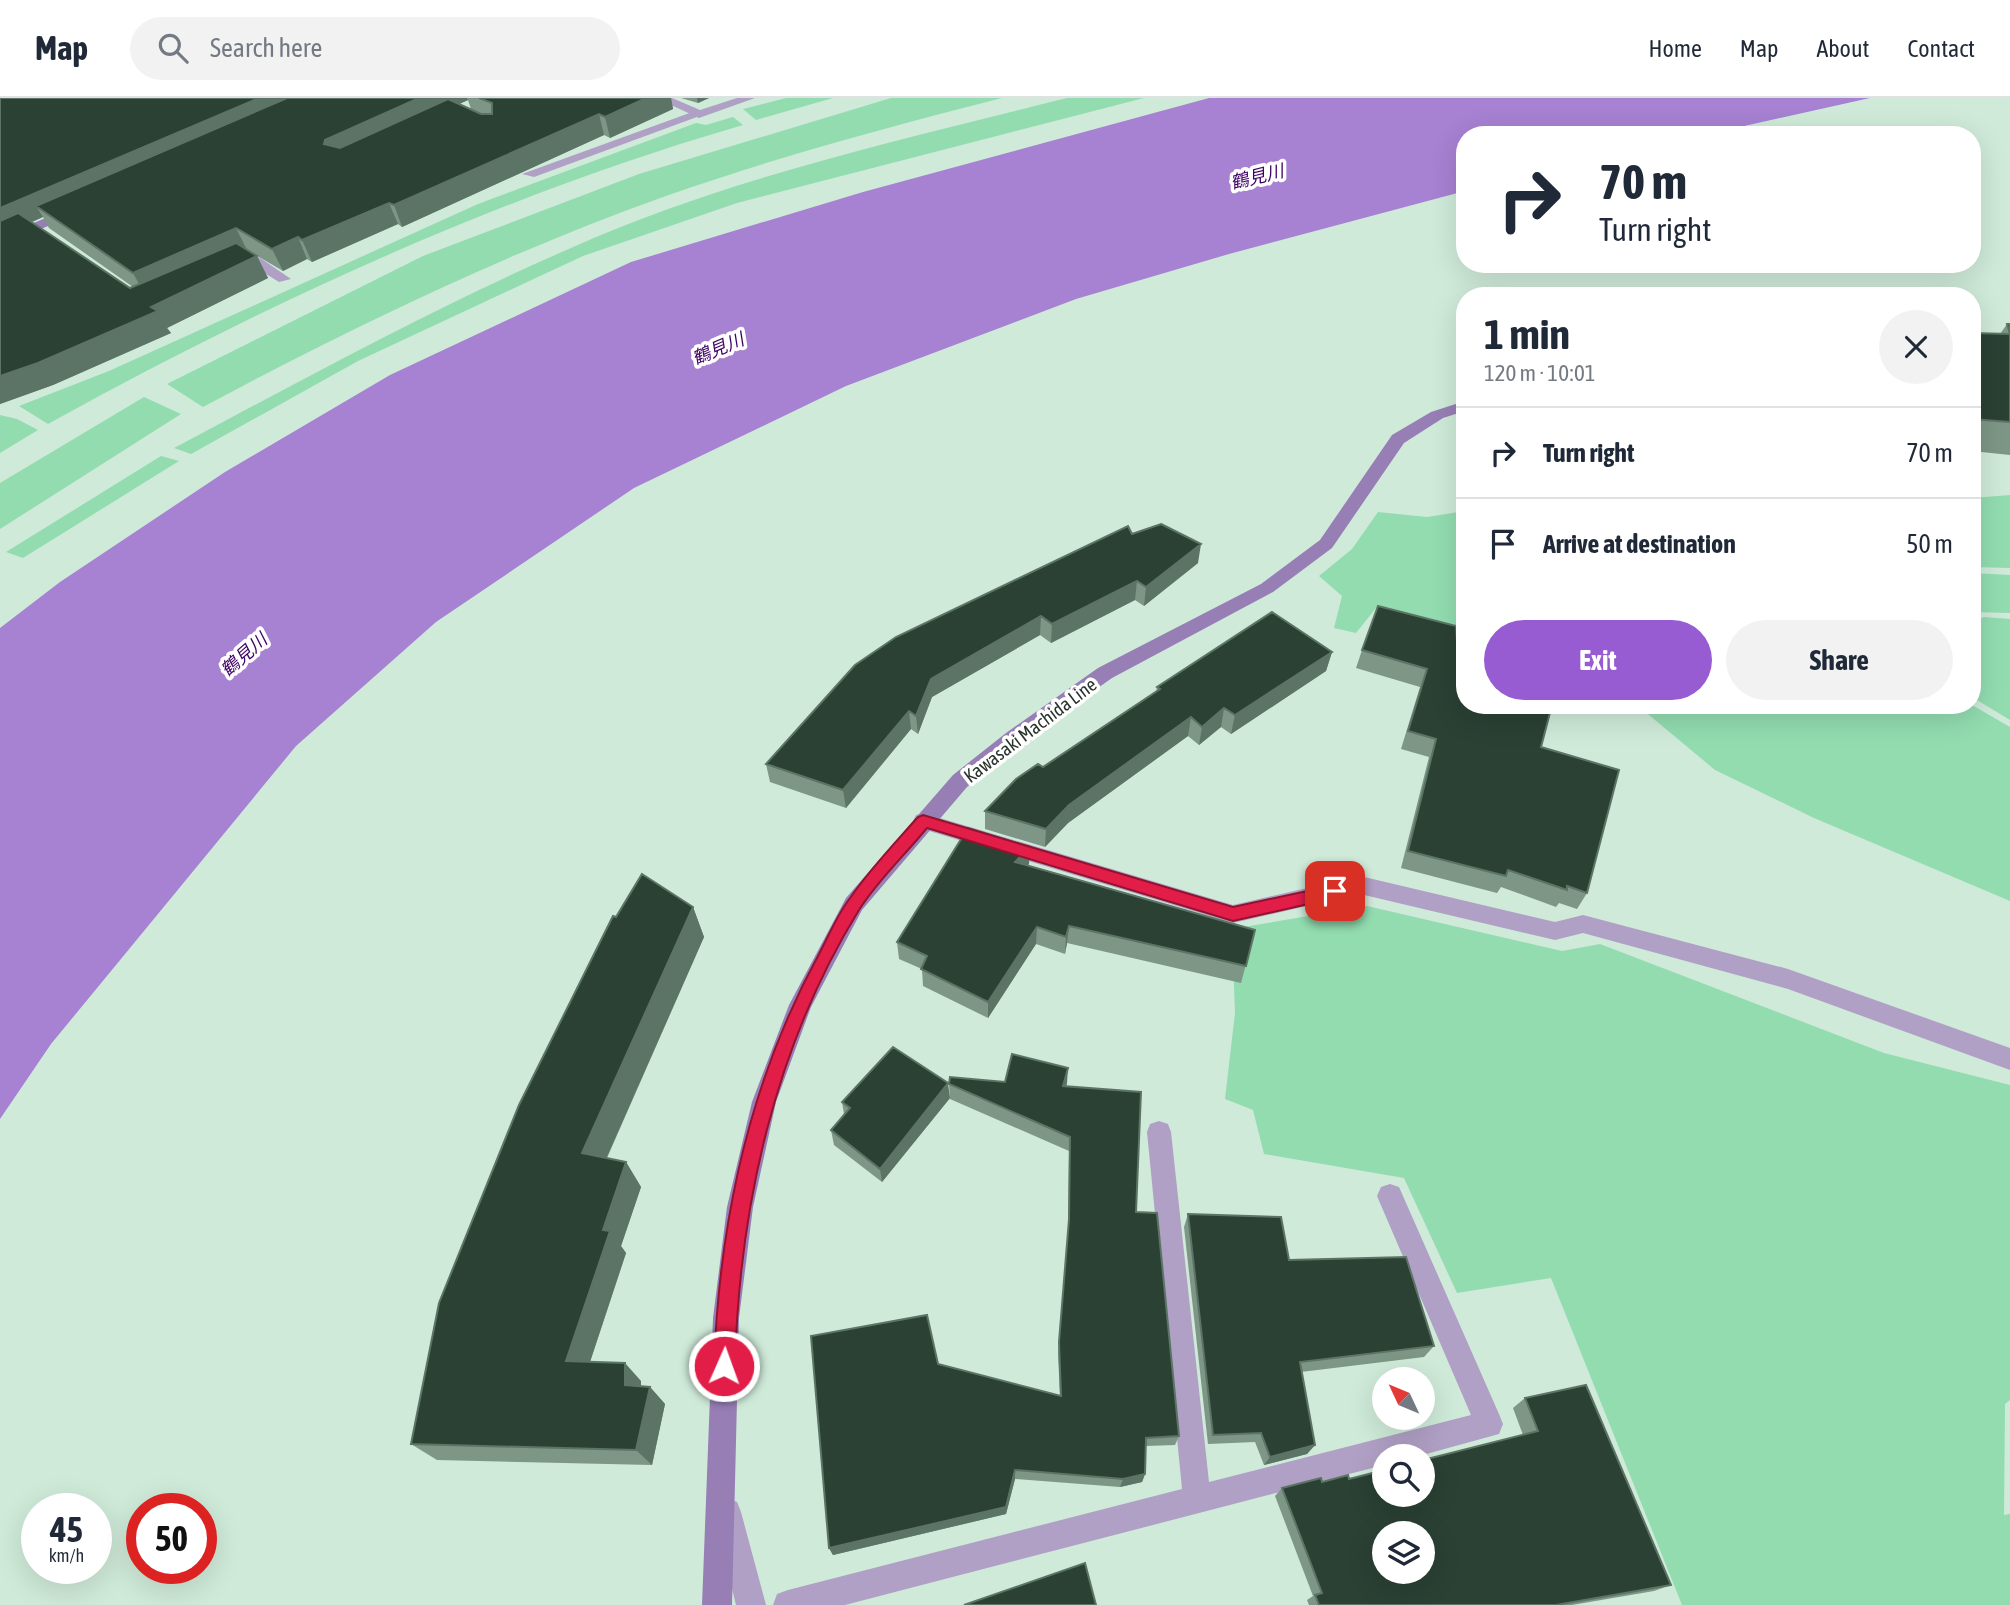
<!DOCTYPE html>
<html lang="en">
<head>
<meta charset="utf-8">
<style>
	:root { --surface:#fff; --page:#f2f2f3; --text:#1f2937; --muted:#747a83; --line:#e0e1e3; --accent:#975bd2 }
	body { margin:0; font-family:"Asap Condensed","Noto Sans JP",sans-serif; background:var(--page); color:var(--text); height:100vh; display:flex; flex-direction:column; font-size:26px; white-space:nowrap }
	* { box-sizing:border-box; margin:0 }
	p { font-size:23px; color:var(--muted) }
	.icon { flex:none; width:38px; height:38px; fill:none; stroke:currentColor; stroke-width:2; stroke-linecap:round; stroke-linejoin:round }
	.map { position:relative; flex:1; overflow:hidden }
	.details { position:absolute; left:1456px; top:189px; width:525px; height:427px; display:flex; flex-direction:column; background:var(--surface); border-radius:28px; box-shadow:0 7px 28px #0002 }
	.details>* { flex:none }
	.hud { position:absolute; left:1456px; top:28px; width:525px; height:147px; border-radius:28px; box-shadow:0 7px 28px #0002; background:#fff; color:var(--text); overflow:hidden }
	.needle { width:46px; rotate:314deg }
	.tools { position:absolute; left:1372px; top:1269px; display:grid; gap:14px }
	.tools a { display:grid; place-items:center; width:63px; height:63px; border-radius:50%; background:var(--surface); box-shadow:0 7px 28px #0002; font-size:35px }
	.speed { position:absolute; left:21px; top:1395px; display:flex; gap:14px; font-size:35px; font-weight:700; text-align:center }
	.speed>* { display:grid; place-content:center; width:91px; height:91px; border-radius:50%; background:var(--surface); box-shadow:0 7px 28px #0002; line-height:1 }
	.speed small { font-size:18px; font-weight:400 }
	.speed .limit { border:10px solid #d22; background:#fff; color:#111 }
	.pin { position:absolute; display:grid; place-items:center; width:60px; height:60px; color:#fff; margin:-30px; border-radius:14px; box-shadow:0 4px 10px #0006 }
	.me { position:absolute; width:77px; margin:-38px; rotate:2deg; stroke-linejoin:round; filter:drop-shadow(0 0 5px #0008) }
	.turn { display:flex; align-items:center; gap:24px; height:147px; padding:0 28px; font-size:32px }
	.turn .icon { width:91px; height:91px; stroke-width:2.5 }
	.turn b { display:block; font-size:49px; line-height:60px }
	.round { display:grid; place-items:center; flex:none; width:74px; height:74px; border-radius:37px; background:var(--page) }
	.headline { display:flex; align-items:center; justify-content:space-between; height:119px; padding:0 28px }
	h1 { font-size:42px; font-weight:700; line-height:52px }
	.primary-button { display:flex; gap:14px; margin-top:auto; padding:14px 28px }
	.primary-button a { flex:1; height:80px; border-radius:42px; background:var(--accent); color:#fff; font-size:28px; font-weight:700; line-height:80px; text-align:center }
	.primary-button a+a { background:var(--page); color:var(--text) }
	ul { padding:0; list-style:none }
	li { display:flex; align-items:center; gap:21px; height:91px; padding:0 28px; border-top:2px solid var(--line) }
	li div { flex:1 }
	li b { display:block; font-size:26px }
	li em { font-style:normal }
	header { display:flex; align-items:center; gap:42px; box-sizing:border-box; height:98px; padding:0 35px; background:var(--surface); border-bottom:2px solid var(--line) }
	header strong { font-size:33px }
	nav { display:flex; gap:38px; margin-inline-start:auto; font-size:24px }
	.search { width:490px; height:63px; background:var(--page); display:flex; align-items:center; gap:18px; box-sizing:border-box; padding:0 24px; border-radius:38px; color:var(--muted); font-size:26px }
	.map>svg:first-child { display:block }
</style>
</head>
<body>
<header>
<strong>Map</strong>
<div class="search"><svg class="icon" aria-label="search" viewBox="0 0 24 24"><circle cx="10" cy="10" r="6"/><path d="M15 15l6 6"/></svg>Search here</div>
<nav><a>Home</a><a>Map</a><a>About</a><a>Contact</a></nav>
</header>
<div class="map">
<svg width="2010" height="1507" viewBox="0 0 2010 1507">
	<rect width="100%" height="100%" fill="#cfead9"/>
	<path fill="#92dcb0" d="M786,0h47l-77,22 -13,-11z
		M891,0h111c-113,29 -226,59 -336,98 -160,57 -314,131 -463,211l-36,-23 256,-128 216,-82z
		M1067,0h77l-407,105 -154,53 -225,105 -167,93 -17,-6c130,-69 261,-141 397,-200 157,-70 329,-108 496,-150z
		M733,19l10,8c-244,71 -472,176 -695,299l-29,-18 90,-35 369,-167 218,-81 10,2z
		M144,299l37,17 -181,115v-46z
		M0,317l17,4 21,11 -38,23z
		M161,358l18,5 -156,97 -17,-6z
		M2010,397v73l-38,-1v-69z
		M1465,413v119l-89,-22 -20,25 -22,-5 8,-32 -23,-20 33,-27 26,-37 49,5z
		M1972,475l38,2v38l-38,-1z
		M1984,519l26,2v101l-38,-23v-75z
		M1637,607h335l38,22v174l-196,-83 -99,-48z
		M1367,808l195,45 38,-7 284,109 126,32v315l-5,4 -1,111 6,-1v91h-328l-131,-327 -94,15 -53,-115 -140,-24 -11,-44 -28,-11 10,-86 -3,-84z"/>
	<path fill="#a781d2" d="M1209,0h661l-166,37h-239v56l-236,63 -153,45 -230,87 -212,102 -198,134 -140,124 -245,298 -51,75v-491l60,-46 165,-110 165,-97 241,-113 232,-70z"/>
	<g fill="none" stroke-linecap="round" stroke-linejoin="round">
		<path fill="#b0a0c5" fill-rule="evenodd" d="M695,13l10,3 -171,63 -12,-3z
			M248,154l5,1 38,26 -12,3 -32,-20 -9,3 -7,-4z"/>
		<path fill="#b0a0c5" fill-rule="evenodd" d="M656,0h16l28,12 37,-12h18l-56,20z
			M923,715l310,92 127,-29 195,46 28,-7 205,54 222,79v22l-222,-81 -205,-56 -28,7 -195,-46 -127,29 -317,-96 -3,-6 3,-6z
			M1159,1023l9,3 3,8 38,350 262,-67 -94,-219 4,-9 9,-3 9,3 100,227 4,10 -4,10 -80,22h-35v9l-539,140h-72l4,-11 11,-4 394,-101 -35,-357 3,-8z
			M727,1400l10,4 4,10 25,93h-30l-23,-93 4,-10z"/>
		<path fill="#977eb5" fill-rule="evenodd" d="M72,109l7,4 -2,3 -77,32v-9z
			M1465,303v10l-22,7 -39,25 -72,105 -59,44 -161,86 -92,65 -53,44 -105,123 -51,97 -35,95 -23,105 -14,111 -7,287h-30l11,-287 14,-111 25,-105 37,-97 57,-107 107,-123 53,-42 92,-65 163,-84 59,-44 72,-105 39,-23z"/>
	</g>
	<path fill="#7d9686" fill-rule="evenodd" d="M0,0h284l1,1 2,-1h384l2,11 -63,29 -6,-3 -202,92 -4,-3 -86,38 -5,-3 -24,12 -36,-21 10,6 11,22 -101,50 4,5 -118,52 -53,19zM468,2l3,9 -12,-5zM43,119l6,11 84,59 -3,1 -98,-66z
		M681,0h28l-11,5z
		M2007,226h3v131l-38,-4v-118l28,1z
		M1132,436l66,29 -54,43 -9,-6 -84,43 -11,-8 -108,62 -14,37 -7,-5 -65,79 -76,-26 -4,-18z
		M1457,543l84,106 46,146 -10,16 -18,-6 -3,4 -55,-20 -4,6 -96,-25 28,-111 -28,-8 19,-62 -64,-19 6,-18z
		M1332,554l-6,19 -95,63 -10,-7 -22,18 -11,-9 -120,87 -23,24 -60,-18v-18l58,-44 113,-75 1,-5z
		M1029,766l-1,1 227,65 -14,53 -174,-40 -2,11 -29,-10 -48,74 -65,-32 -1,-17 -23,-10 -2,-17z
		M693,809l11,30 -97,221 19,4 15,25 -20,59 5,7 -36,109 51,19v5l9,1 15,17 -13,61 -215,-5 -26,-16 205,-527z
		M1005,984l62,1 -1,3 70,126 43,224 -4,9 -29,1 -1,28 -3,8 -22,5 -105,-8 -9,35 -173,41 -4,-7 109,-184 122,32 -2,-43 10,-121 1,-81 -119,-52 -1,-15z
		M950,1000l-68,84 -48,-37 -3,-15 13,-16 -2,-12z
		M1188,1116l101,46 145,86 -10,11 -123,15 14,73 -8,9 -43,11 -9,-23 -47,2 -24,-217z
		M1525,1300l146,187 -17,6 -82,14h-263l-2,-5 6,-4 -38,-100 7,-8 67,-9 174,-44 -10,-27z"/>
	<path fill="#5c7466" d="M259,0h25l5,12 -253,96 7,11 -43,19v-28z
		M419,0h48l1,2 -134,62 -10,-18 1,-4z
		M646,0h25l2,11 -63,29 -5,-21z
		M697,0h12l-11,5z
		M599,16l5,21 -202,92 -8,-22z
		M389,105l9,21 -86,38 -10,-22z
		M236,130l11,22 -102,45 -12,-22z
		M298,139l9,22 -24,12 -11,-22z
		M257,158l11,22 -101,50 4,5 -118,52 -53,19v-28l151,-69z
		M1201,446l-3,19 -54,43 2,-19z
		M1137,483l-2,19 -84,43 1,-19z
		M1041,518l-1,19 -108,62 -14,37 -2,-18 15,-37z
		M1332,554l-6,19 -95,63 4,-19z
		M1224,610l-3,19 -22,18 3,-18z
		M909,613l2,18 -65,79 -3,-18z
		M1191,619l-3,19 -120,87 -23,24 1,-18 23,-24z
		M1030,749l-1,17 -14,15v-17z
		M693,809l11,30 -106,240 -16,-24z
		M1069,828l-2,17 -2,11 1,-17z
		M1037,829l-1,17 -48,74v-16z
		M1068,970l-1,15 -5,18 1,-15z
		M948,985l2,15 -68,84 -2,-13z
		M626,1064l15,25 -20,59 5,7 -42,127 -18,-19 37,-131z
		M625,1265l16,18v21l-16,-17z
		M650,1289l15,17 -13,61 -16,-15z
		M1315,1347l-8,9 -43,11 6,-8z
		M1015,1372v9l-9,35 -173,41 -4,-7z
		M1145,1376l-3,8 -22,5 3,-8z"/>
	<path fill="#2b4134" stroke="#5c7466" stroke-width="2" fill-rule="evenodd" d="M0,0h259l-259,110z
		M287,0h132l-94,42 -1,4 16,4 108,-49 33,15h11v-11l-13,-5h167l-41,19 -6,-3 -205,91 -5,-2 -87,37 -4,-3 -26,12 -36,-21 -103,45 -97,-67z
		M18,115l112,75 106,-45 21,13 -106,51 7,4 -120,52 -38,13v-155z
		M2007,226h3v10z
		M1972,235l38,1v88l-38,-3z
		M1161,426l40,20 -55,43 -9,-6 -85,43 -11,-8 -110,63 -15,37 -7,-5 -66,79 -77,-26 89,-99 41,-28 232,-111 4,8z
		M1378,508l78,20 1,15 8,1v63h87l-11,42 78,23 -32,123 -20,-7v4l-59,-20 -2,6 -98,-25 28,-112 -28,-8 19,-62 -65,-19z
		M1272,514l60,40 -97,63 -11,-7 -22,19 -11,-10 -122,88 -23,24 -61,-18 31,-32 22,-15 5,3 117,-78 -3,-2z
		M968,730l62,19 -15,15 240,68 -9,36 -177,-40 -3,11 -29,-10 -49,75 -67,-33 6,-13 -30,-14z
		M642,776l51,33 -111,246 44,9 -23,68 7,1 -44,130 59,2v22l25,2 -14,63 -225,-6 28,-141 80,-198 94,-189 3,1z
		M893,949l55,36 -68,86 -49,-39 19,-22 -8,-6z
		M1012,956l56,14 -5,18 78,6 -5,120 21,1 22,223 -33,2 -1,36 -22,5 -108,-9 -9,37 -177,41 -18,-212 116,-21 11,49 123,32 -2,-54 10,-123 1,-82 -121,-53 1,-7 55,5z
		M1188,1116l93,3 8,43 117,-3 28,89 -134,16 15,83 -45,12 -9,-24 -48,2z
		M1586,1287l85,200 -115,20h-237l-4,-10 7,-2 -40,-105 39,-10 1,4 26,-7 1,4 35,-9v24h39v-34l115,-29 -13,-33zM1384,1435h39v39h-39z
		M1085,1465l11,42h-132z"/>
	<path fill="#e11d48" stroke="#92132f" stroke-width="2" d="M923,717l310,92 102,-22 8,6 -8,7 -102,23 -306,-93c-22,27 -50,53 -68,82 -84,136 -120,297 -124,456l-3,7 -8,3 -7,-3 -3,-7c5,-143 36,-286 105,-412 10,-19 18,-39 31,-56 20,-29 45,-55 68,-81z"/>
	<g text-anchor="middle" stroke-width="7" stroke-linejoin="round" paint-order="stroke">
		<g font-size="18" font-style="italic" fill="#3f0067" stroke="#fff">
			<text transform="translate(1257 79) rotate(-14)" y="6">鶴見川</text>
			<text transform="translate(718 251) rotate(-23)" y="6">鶴見川</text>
			<text transform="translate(244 557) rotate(-41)" y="6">鶴見川</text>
		</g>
		<g font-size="19" fill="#29332c" stroke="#fff">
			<text transform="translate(1030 632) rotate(-37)" y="7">Kawasaki Machida Line</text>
		</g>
	</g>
</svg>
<div class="tools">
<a><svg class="needle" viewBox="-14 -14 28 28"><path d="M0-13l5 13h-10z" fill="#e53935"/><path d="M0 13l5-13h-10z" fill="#747a83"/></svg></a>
<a><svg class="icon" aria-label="search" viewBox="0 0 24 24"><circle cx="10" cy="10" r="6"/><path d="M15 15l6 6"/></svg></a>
<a><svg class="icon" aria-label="layers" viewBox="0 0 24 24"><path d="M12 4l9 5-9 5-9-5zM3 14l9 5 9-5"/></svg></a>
</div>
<div class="speed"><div>45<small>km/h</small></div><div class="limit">50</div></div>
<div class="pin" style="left:1335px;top:793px;background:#d93025"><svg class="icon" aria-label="arrive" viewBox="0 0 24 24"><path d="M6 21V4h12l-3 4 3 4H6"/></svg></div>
<svg class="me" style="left:724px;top:1268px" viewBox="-20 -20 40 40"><circle r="17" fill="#e11d48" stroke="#fff" stroke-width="3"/><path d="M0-11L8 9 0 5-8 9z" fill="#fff"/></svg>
<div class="hud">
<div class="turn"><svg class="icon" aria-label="right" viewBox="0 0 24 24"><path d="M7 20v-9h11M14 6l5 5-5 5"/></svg><div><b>70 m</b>Turn right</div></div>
</div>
<section class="details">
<div class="headline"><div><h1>1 min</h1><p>120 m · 10:01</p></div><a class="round"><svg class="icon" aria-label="close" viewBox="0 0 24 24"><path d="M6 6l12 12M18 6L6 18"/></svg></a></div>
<ul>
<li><svg class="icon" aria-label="right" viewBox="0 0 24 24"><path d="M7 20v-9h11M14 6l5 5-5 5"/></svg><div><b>Turn right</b></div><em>70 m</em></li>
<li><svg class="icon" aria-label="arrive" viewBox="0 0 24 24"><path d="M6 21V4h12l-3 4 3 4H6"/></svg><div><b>Arrive at destination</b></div><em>50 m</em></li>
</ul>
<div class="primary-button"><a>Exit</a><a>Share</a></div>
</section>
</div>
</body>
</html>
